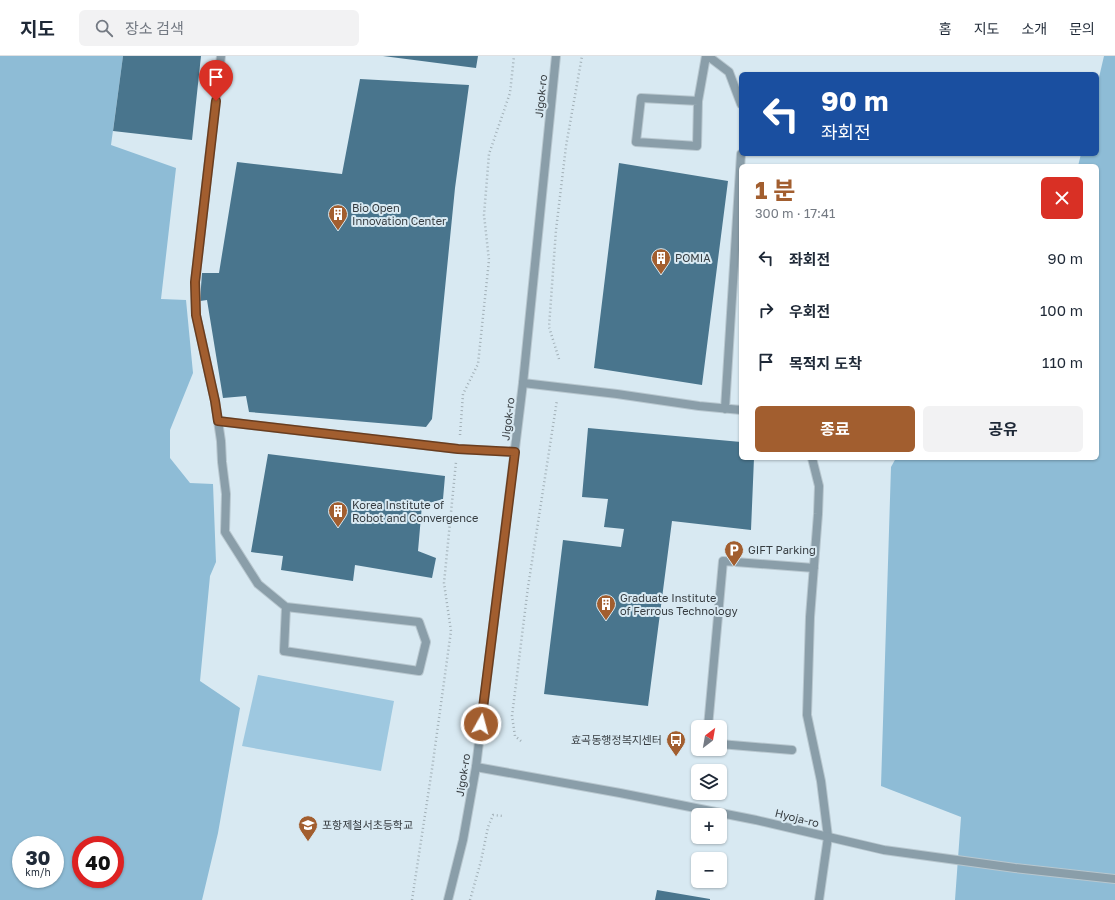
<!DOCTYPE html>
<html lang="ko">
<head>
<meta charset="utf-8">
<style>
	:root { --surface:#fff; --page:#f2f2f3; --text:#1f2937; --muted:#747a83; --line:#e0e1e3; --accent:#a25e2f }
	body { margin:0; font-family:"Golos Text","Noto Sans KR",sans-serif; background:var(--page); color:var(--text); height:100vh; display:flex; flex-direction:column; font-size:15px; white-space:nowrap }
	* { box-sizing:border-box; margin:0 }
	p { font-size:13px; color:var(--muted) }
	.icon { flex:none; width:22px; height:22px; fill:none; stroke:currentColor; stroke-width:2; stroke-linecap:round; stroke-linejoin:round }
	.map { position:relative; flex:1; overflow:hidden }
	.side { position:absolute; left:739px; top:108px; width:360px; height:296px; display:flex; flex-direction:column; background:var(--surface); border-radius:6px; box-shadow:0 1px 3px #0004 }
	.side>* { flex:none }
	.hud { position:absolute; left:739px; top:16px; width:360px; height:84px; border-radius:6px; box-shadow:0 1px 3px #0004; background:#1a4fa0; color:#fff; overflow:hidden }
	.needle { width:26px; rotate:31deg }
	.buttons { position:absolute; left:691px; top:664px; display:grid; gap:8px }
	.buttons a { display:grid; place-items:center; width:36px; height:36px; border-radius:6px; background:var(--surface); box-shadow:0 1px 3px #0004; font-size:20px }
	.speed { position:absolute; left:12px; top:780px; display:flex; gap:8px; font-size:20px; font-weight:700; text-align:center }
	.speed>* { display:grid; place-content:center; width:52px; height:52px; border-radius:50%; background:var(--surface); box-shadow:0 1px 3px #0004; line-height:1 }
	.speed small { font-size:10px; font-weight:400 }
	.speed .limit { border:6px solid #d22; background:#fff; color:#111 }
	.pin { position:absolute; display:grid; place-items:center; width:34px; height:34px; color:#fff; margin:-41px -17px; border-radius:50% 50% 50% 0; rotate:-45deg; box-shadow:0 0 4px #0007 }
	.pin .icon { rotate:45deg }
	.me { position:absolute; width:44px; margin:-22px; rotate:7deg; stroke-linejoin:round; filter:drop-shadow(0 0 3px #0008) }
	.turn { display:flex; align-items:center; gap:14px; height:84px; padding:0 16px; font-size:18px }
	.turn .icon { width:52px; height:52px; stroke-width:2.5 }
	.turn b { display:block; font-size:28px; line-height:34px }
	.round { display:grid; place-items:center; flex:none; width:42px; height:42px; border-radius:6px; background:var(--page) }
	.headline { display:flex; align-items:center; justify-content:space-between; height:68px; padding:0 16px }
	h1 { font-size:24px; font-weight:700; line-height:30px; color:var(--accent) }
	.primary-button { display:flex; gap:8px; margin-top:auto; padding:8px 16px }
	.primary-button a { flex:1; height:46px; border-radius:6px; background:var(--accent); color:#fff; font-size:16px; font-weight:700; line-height:46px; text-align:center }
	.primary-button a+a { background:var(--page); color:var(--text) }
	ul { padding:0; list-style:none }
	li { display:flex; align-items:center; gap:12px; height:52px; padding:0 16px }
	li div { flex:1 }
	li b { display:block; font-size:15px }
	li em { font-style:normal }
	header { display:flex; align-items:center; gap:24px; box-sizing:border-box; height:56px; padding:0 20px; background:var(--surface); border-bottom:1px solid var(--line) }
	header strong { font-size:19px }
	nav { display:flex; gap:22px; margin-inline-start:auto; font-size:14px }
	.search { width:280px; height:36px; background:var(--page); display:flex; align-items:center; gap:10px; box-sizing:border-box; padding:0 14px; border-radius:6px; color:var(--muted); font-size:15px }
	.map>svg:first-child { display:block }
</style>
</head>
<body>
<header>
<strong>지도</strong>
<div class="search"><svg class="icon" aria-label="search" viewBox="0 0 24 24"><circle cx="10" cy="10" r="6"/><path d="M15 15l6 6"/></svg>장소 검색</div>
<nav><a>홈</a><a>지도</a><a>소개</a><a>문의</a></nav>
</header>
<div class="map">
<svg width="1115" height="844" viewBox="0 0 1115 844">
	<rect width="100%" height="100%" fill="#d8e9f2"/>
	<path fill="#9ec8e0" d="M258,619l136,26 -13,70 -139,-25z"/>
	<path fill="#8ebcd6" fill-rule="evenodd" d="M0,0h123l-12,89 65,23 -15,131 25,1 7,73 -23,57v28l20,25 23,1 3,78 -6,14 -10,105 40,27 -22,125 -16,67h-202zM21,789h34v34h-34zM81,789h34v34h-34z
		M1104,0h11v844h-160l6,-83 -80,-31 10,-319 5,-9h201v-292h-19l3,-12h16v-68z"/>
	<path fill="#49758d" d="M123,0h78l-9,84 -79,-9z
		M383,0h95l-2,12z
		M360,23l109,6 -14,103 -23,231 -6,8 -177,-15 -3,-16 -23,2 -16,-98 -7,1 2,-28h17l18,-111 105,12z
		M619,107l109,18 -26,204 -108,-17z
		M588,372l153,14v16h13l-3,72 -79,-9 -24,185 -104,-12 19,-154 58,7 3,-18 -20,-2 4,-28 -26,-2z
		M268,398l177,22 -2,23 -21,6 -4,46 18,7 -4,20 -77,-13 -2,16 -72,-11 2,-14 -32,-4z
		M657,834l53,9v1h-55z"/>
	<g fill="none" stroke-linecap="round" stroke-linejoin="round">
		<defs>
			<path id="service" d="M708,0l21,16 12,32
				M698,45l-57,-3 -5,44 61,4 1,-45 8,-45
				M523,327l94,11 82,12 42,4
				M725,353l16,-255
				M812,402l7,28 -1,28 -8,103 -3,98 14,66 7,56
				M708,671l15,-166 91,7
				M720,688l72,6"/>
			<path id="minor" d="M221,0l-26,226 1,33 19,86 6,40 1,21 4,32 -1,38 33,52 28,23 -2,44 135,20 7,-29 -7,-20 -133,-15
				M218,365l240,28 57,3
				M448,844l15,-60 13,-73
				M819,844l9,-63"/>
			<path id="tertiary" d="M556,0l-33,327 -47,384 144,26 136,27 128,30 131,18 100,11"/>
		</defs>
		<use href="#service" stroke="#b8c7cf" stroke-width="10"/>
		<use href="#minor" stroke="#b8c7cf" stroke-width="10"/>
		<use href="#tertiary" stroke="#b8c7cf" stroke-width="10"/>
		<path stroke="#a2b0b7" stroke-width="2.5" stroke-dasharray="1 3" stroke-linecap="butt" d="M559,303l-10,-32 7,-97 10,-84 16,-90
			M460,379l3,-41 15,-30 11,-104 -5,-45 5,-61 21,-61 4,-37
			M521,685l-6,-5 -3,-20 16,-129 29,-187
			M412,844l20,-131 19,-138 -7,-48 12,-121
			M470,844l11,-39 7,-34 5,-12 10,1"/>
		<use href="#service" stroke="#8a9ea9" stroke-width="8"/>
		<use href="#minor" stroke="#8a9ea9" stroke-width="8"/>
		<use href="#tertiary" stroke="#8a9ea9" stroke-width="8"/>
	</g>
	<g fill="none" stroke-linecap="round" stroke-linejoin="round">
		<defs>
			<path id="route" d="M216,45l-21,181 1,33 19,86 3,20 240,28 57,3 -34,272"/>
		</defs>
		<use href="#route" stroke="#693d1f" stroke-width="10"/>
		<use href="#route" stroke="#a25e2f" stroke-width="7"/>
	</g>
	<defs>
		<symbol id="building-pin" viewBox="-11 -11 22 30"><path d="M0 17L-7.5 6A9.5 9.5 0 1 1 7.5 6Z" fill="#a25e2f" stroke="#d8e9f2"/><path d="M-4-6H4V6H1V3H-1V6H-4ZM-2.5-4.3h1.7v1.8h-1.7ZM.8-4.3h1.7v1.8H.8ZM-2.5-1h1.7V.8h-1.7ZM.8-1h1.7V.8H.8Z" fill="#fff"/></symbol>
		<symbol id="parking-pin" viewBox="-11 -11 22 30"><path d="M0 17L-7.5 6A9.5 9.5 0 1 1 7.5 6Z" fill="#a25e2f" stroke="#d8e9f2"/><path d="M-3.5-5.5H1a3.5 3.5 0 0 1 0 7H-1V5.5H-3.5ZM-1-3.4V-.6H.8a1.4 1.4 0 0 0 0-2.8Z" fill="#fff"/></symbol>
		<symbol id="bus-pin" viewBox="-11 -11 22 30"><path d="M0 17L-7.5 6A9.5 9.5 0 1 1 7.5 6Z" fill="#a25e2f" stroke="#d8e9f2"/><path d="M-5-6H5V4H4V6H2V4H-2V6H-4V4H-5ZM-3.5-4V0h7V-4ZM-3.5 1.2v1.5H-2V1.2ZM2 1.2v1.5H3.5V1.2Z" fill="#fff"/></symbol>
		<symbol id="school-pin" viewBox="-11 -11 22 30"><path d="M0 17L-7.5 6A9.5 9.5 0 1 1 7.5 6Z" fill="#a25e2f" stroke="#d8e9f2"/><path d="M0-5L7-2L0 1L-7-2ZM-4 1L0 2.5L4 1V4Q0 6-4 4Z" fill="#fff"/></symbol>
	</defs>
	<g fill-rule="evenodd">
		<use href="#building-pin" x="327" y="147" width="22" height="30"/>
		<use href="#building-pin" x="650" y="191" width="22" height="30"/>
		<use href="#building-pin" x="327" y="444" width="22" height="30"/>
		<use href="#parking-pin" x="723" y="483" width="22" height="30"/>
		<use href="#building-pin" x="595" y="537" width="22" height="30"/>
		<use href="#bus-pin" x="665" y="673" width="22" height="30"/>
		<use href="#school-pin" x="297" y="758" width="22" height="30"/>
	</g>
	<g text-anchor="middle" stroke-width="4" stroke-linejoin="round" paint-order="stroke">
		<g font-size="11" fill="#373d41" stroke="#d8e9f2">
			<text transform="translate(541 40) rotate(-84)" y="4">Jigok-ro</text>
			<text transform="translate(508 363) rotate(-83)" y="4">Jigok-ro</text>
			<text transform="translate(463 719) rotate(-81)" y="4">Jigok-ro</text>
			<text transform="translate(797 762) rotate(14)" y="4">Hyoja-ro</text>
		</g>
		<g font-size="11" fill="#373d41" stroke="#d8e9f2" text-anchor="start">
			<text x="352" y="156">Bio Open<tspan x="352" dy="13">Innovation Center</tspan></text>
			<text x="675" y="206">POMIA</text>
			<text x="352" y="453">Korea Institute of<tspan x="352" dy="13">Robot and Convergence</tspan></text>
			<text x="748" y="498">GIFT Parking</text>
			<text x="620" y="546">Graduate Institute<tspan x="620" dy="13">of Ferrous Technology</tspan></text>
			<text x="662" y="688" text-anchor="end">효곡동행정복지센터</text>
			<text x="322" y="773">포항제철서초등학교</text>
		</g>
	</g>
</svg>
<div class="buttons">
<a><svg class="needle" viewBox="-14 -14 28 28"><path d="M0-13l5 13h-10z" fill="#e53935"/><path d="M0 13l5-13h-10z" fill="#747a83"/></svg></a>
<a><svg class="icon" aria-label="layers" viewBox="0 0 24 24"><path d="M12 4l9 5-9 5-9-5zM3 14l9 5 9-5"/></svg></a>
<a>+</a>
<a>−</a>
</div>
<div class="speed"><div>30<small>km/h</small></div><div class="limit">40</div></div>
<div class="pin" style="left:216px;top:45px;background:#d93025"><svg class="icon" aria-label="arrive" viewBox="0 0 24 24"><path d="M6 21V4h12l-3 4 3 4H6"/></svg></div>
<svg class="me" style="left:481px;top:668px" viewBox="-20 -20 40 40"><circle r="17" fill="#a25e2f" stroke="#fff" stroke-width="3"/><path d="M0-11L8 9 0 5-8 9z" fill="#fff"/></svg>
<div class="hud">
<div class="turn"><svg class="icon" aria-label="left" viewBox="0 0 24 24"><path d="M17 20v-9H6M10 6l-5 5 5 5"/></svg><div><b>90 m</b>좌회전</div></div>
</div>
<section class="side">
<div class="headline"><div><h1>1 분</h1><p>300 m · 17:41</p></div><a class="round" style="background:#d93025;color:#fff"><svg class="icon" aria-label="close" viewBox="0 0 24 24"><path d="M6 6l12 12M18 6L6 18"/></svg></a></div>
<ul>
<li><svg class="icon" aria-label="left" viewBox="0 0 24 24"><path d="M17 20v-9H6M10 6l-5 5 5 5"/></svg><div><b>좌회전</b></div><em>90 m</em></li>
<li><svg class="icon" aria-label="right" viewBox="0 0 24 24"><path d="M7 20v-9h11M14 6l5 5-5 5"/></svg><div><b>우회전</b></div><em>100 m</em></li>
<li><svg class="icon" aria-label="arrive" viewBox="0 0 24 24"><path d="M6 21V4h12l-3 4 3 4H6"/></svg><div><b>목적지 도착</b></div><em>110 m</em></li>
</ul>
<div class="primary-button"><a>종료</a><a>공유</a></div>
</section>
</div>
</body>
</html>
